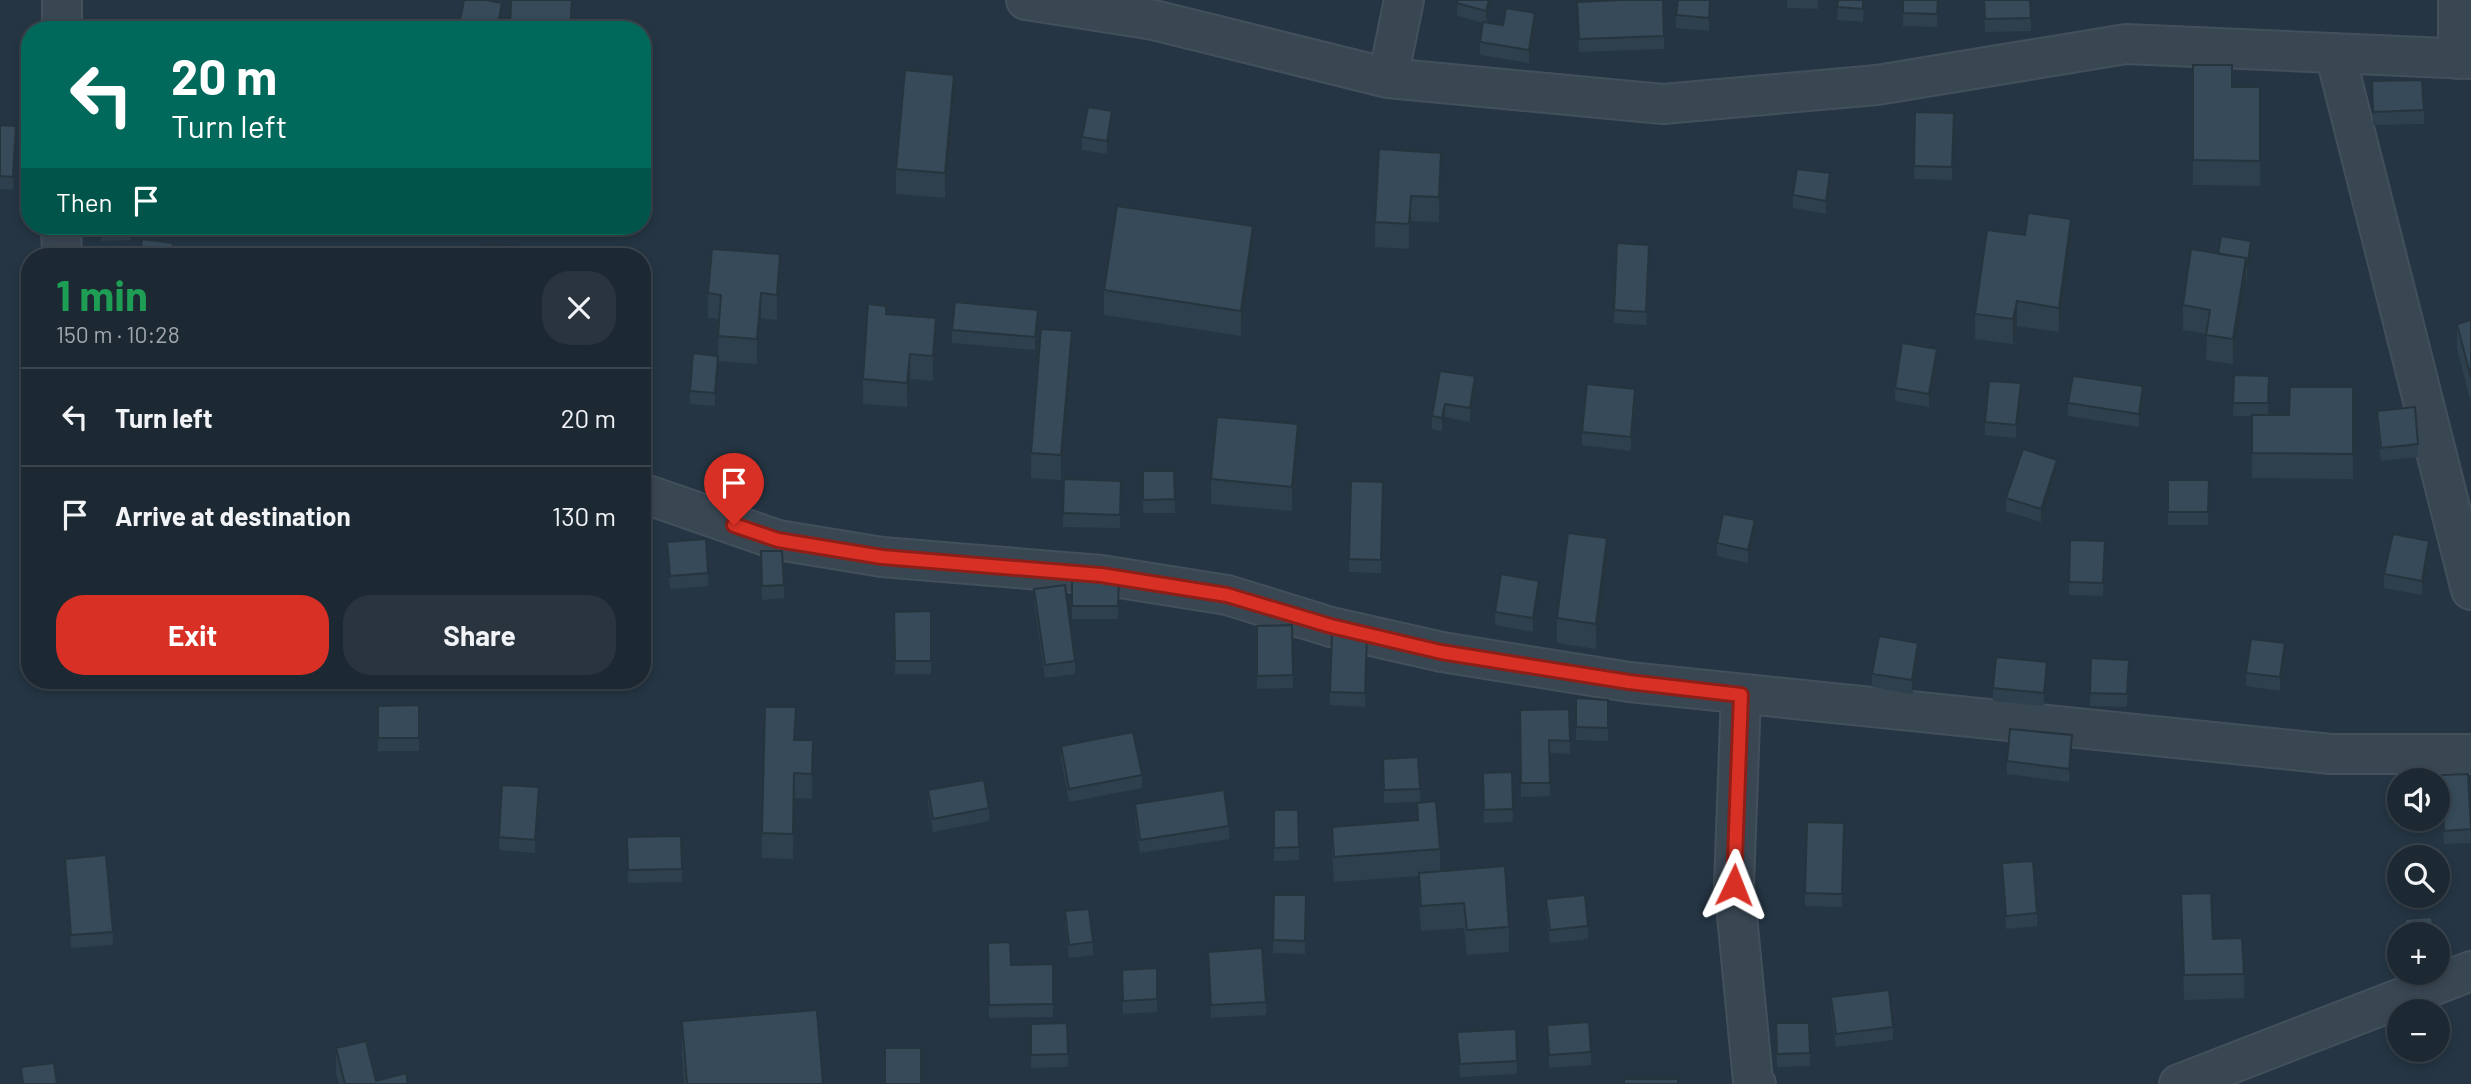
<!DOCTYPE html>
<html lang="en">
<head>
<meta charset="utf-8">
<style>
	:root { --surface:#1c2832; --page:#29343e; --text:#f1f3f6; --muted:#a0a6ac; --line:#3a444d; --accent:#d93025 }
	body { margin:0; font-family:Barlow,sans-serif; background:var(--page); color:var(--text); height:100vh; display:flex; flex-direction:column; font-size:26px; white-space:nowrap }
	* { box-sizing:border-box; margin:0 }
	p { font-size:23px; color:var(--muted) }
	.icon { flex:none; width:38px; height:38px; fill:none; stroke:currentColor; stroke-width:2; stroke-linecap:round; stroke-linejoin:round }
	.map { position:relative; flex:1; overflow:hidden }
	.side { position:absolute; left:21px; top:248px; width:630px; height:441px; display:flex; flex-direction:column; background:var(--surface); border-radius:28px; box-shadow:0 4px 10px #0003,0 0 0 2px var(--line) }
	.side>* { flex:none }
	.banner { position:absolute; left:21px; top:21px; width:630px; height:214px; border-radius:28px; box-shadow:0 4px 10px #0003,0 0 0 2px var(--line); background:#00695c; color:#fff; overflow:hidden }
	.controls { position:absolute; left:2387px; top:768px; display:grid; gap:14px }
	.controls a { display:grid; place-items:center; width:63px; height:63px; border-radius:50%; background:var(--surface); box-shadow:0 4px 10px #0003,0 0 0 2px var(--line); font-size:35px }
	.pin { position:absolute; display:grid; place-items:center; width:60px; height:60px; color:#fff; margin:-72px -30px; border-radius:50% 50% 50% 0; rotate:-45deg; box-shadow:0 0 7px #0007 }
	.pin .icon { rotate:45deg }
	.me { position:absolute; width:77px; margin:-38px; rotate:2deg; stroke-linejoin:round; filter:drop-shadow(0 0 5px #0008) }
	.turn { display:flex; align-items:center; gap:24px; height:147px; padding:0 35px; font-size:32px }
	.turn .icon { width:91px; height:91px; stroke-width:2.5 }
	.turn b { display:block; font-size:49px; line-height:60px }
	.then { display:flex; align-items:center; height:66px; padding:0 35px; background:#0003; gap:14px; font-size:26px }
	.round { display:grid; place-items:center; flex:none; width:74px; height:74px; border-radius:28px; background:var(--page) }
	.head { display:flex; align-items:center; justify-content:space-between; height:119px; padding:0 35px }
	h1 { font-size:42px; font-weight:700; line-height:52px; color:#1e9e55 }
	.button { display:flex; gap:14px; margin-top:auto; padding:14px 35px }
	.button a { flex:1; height:80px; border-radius:28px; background:var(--accent); color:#fff; font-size:28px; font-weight:700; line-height:80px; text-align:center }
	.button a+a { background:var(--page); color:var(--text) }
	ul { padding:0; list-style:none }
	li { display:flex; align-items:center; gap:21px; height:98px; padding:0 35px; border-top:2px solid var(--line) }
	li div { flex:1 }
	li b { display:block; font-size:26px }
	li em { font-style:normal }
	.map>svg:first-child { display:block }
</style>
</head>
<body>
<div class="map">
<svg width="2471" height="1084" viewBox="0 0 2471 1084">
	<rect width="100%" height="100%" fill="#253543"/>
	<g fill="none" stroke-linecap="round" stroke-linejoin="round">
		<defs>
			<path id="street" d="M1026,0l128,20 234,58 275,26 214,-19 249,-41 345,15
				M62,30v-30
				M2335,53l136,537
				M2458,59v-59
				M1388,78l16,-78
				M61,226l1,31
				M642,493l136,47 104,17 219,18 126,20 104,32 111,25 187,30 702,72h140
				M1741,695l-7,190 19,196 3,3
				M2179,1084l292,-113"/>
		</defs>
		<use href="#street" stroke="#43505c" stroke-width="42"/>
		<use href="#street" stroke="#394753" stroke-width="38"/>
	</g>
	<path fill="#2e404d" d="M1458,0h34l-5,23 16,2 32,1 -6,37 -49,-8v-13l3,-19 -26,-7z
		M1711,0l-2,31 -33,-3v-13z
		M1787,0h31v9l-31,-1z
		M1838,0h26l-1,22 -26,-2z
		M1903,0h35l-1,27 -34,-1z
		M1983,0h47l1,31 -46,1z
		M1577,2l87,34v13l-85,3z
		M2193,65l39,22h28v99l-67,-1z
		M2372,81l52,29v14l-51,1z
		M954,100l-9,98 -49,-4v-25z
		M1915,112l39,1 -2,67 -38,-1z
		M1112,124l-5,30 -25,-4v-13z
		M0,125l16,14 -3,51 -13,-1z
		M1379,149l62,29 -2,44 -28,-1 -2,28 -34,-2v-25z
		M1830,186l-4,28 -33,-6v-13z
		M101,226h30v14l-30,1z
		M2071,244l-12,88 -42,-6 -4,18 -38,-5v-25z
		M1253,251l-12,85 -137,-21v-25z
		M2251,254l-18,110 -27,-4 1,-26 -24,-4v-25z
		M1649,258l-3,67 -32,-2v-13z
		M780,279l-3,41 -16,-2 -4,46 -39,-3 -3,45 -25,-2v-13l28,-35 1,-37 -11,-1v-25z
		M886,314l50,29 -3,38 -23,-2 -3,28 -44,-3v-25z
		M2471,320v83l-14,-54v-25z
		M1038,323l-3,27 -83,-7v-13z
		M1072,356l-11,124 -30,-2v-25z
		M1937,362l-8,45 -34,-6v-13z
		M2234,375l35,1 -1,39h21l64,-28v92l-101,-1v-62h-19z
		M1475,376v13l-5,33 -25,-5 -3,14 -10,-2v-13z
		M2021,397l-5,41 -31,-3v-13z
		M2143,400l-4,27 -71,-11v-13z
		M1635,402l-4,49 -49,-6v-13z
		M2377,411l41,33v13l-37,4 -4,-37z
		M1298,449l-6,62 -81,-7v-25z
		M1143,471h31l1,42h-32z
		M2057,473l-16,49 -35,-11v-13z
		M1064,479l57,2 -1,47 -57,-1z
		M2168,480h41l-1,45h-40z
		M1351,481l32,1 -2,91 -32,-1z
		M1755,533l-7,30 -31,-7v-13z
		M2070,540l35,14 -2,42 -34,-1z
		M667,542l41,31v13l-38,3z
		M761,551l23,34v13l-22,2z
		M2429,554l-7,41 -38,-7v-14z
		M1607,563l-11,86 -39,-6v-25z
		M1072,577h47l-1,42h-46z
		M1034,589l41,72v13l-30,4 -11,-75z
		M1539,594l-6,38 -38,-7v-13z
		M931,611v63h-36l-1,-62z
		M1292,625l1,63 -36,1v-63z
		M1367,635l-2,72 -35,-2v-13z
		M1918,656l-6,38 -40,-7v-13z
		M2285,656l-5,35 -34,-5v-13z
		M2091,658l38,2 -2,47 -37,-1z
		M2047,675l-3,31 -51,-5v-13z
		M586,681h27v5l-27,1z
		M1608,700v41l-32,-1v-13z
		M419,705v46h-41v-45z
		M1569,709l1,45 -21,-1 1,43 -29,1 -1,-87z
		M795,740l18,25 -1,34 -18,-1 -1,61 -31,-1v-25z
		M1061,746l81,29v13l-73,14 -8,-43z
		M2072,748l-3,34 -62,-8v-13z
		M1383,759l37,30v13l-36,1z
		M1512,772l1,50 -29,1 -1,-50z
		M2441,775l30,50v18l-27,1z
		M928,790l61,18v13l-56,11 -5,-29z
		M539,800l-4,53 -36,-3v-13z
		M1417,803l23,46v22l69,56v25l-42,3 -3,-27 -43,3 -2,-33v-22l-85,6 -2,-30v-25l85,-7z
		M1135,804l94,22v13l-89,14 -5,-36z
		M1274,810h24l1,50 -25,1z
		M1844,823l-2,84 -37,-1v-13z
		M627,837l55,32v13l-54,1z
		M65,859l48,73v13l-42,3z
		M2002,863l35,50v13l-31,3z
		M2181,894l32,45 31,35v24l-60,2z
		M1274,895h32l-1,59 -32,-1z
		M1546,899l42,27v13l-38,4 -4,-31z
		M1065,911l28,31v13l-24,3 -4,-33z
		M988,943l23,22 42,-1v53l-64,1z
		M1208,952l58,50v13l-55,3z
		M1157,968v44l-34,2 -1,-44z
		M1831,997l62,30v13l-57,7 -5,-37z
		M682,1021l141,63h-139l-2,-28z
		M1067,1023l1,44 -37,1v-44z
		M1776,1023l34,30v13l-33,1z
		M1547,1025l44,27v13l-42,3z
		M1457,1032l60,29v13l-57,3z
		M336,1048l40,33 32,3h-69l-3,-11z"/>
	<path fill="#26343e" d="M1489,0h3l-6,24v-13z
		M1710,0h1l-2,31v-13z
		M502,3v27h-5z
		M1535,13v13l-6,37v-13z
		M954,75v25l-9,98v-25z
		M1112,111v13l-5,30v-13z
		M16,126v13l-3,51v-13z
		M1441,153v25l-2,44v-25z
		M1830,173v13l-4,28v-13z
		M1411,196v25l-2,28v-25z
		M2071,219v25l-12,88v-24z
		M1253,226v25l-12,85v-25z
		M2251,241v13l-4,26v-13z
		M780,254v25l-3,41v-25z
		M2246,258v25l-13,81v-25z
		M761,293v25l-4,46v-25z
		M2017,301v25l-4,18v-25z
		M1038,310v13l-3,27v-13z
		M936,318v25l-3,38v-25z
		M1072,331v25l-11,124v-25z
		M1937,349v13l-8,45v-13z
		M910,354v25l-3,28v-24z
		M718,356v13l-3,37v-13z
		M1475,376v13l-5,33v-14z
		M2021,383v14l-5,41v-13z
		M2143,386v14l-4,27v-13z
		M1635,389v13l-4,49v-14z
		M1445,404v13l-3,14v-13z
		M1298,424v25l-6,62v-24z
		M2057,460v13l-16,49v-13z
		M1755,520v13l-7,30v-13z
		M1607,538v25l-11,86v-25z
		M2429,541v13l-7,41v-14z
		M1539,581v13l-6,38v-14z
		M1918,643v13l-6,38v-14z
		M2285,643v13l-5,35v-14z
		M2047,662v13l-3,31v-13z
		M2072,735v13l-3,34v-13z
		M813,740v25l-1,34v-25z
		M539,787v13l-4,53v-13z"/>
	<path fill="#364a59" stroke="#26343e" stroke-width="2" d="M464,0h22l16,3 -5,27h-39z
		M511,0h61l-2,30h-60z
		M1458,0h31l-3,11 -29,-8z
		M1620,0h43l1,36 -85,3 -2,-37z
		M1678,0h32l-1,18 -33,-3z
		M1838,0h25v9l-26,-2z
		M1903,0h35l-1,14 -34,-1z
		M1984,0h46l1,18 -46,1z
		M1506,8l29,5 -6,37 -49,-8 3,-20 20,3z
		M2193,65h39v22h28v74l-67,-1z
		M905,70l49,5 -9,98 -49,-4z
		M2422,80l2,30 -51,2 -1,-31z
		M1088,107l24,4 -5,30 -25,-4z
		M1915,112l39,1 -2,54 -38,-1z
		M0,125l16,1 -3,51 -13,-1z
		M1379,149l62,4 -2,44 -28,-1 -2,28 -34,-2z
		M1797,169l33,4 -4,28 -33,-6z
		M1117,206l136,20 -12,85 -137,-21z
		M2028,213l43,6 -12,89 -42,-7 -4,18 -38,-5 12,-84 38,5z
		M101,226h30v1l-30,1z
		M2221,236l30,5 -4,26 -1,-9 -28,-4z
		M142,239l31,4 -1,14h-32z
		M1617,243l32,2 -3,67 -32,-2z
		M486,245l33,2v10h-33z
		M712,249l68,5 -3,41 -16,-2 -4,46 -39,-3 3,-41 -13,-2z
		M2191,249l55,9 -13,81 -27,-4 4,-25 -27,-5z
		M955,302l83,8 -3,27 -83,-7z
		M868,304l18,2v8l50,4 -3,38 -23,-2 -3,29 -44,-4z
		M2471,320v58l-14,-54z
		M1041,329l31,2 -11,124 -30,-2z
		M1902,343l35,6 -8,45 -34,-6z
		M693,353l25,3 -3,37 -25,-2z
		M1440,371l35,5 -5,32 -25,-4 -3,14 -10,-2z
		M2234,375l35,1 -1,27h-35z
		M2073,376l70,10 -4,28 -71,-11z
		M1989,381l32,2 -5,42 -31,-3z
		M1587,384l48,5 -4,48 -49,-5z
		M2290,387h63v67l-101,-1v-38h37z
		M2415,407l3,37 -37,4 -4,-37z
		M1217,417l81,7 -6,63 -81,-8z
		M2023,449l34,11 -16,49 -35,-11z
		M1143,471h31l1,28 -32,1z
		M1064,479l57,2 -1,34 -57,-2z
		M2168,480h41l-1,32h-40z
		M1351,481l32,1 -2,78 -32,-1z
		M1723,514l32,6 -7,30 -31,-7z
		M1568,533l39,5 -11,86 -39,-6z
		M2393,534l36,7 -7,40 -38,-7z
		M706,539l2,34 -38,3 -3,-34z
		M2070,540l35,1 -2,42 -34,-1z
		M761,551h21l2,34 -22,1z
		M1501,574l38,7 -6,37 -38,-6z
		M1072,577h47l-1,29h-46z
		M1065,585l10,76 -30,4 -11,-76z
		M931,611v50h-36l-1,-49z
		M1292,625l1,50 -36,1v-50z
		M1332,634l35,1 -2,58 -35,-1z
		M1879,636l39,7 -6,37 -40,-6z
		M2251,639l34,4 -5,34 -34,-4z
		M1996,657l51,5 -3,31 -51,-5z
		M2091,658l38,2 -2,34 -37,-1z
		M1576,698l32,2v28l-32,-1z
		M419,705v33h-41v-32z
		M765,707h31l-2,33h19l-1,34 -18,-1 -1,61 -31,-1z
		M1569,709l1,32 -21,-1 1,43h-29l-1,-73z
		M2010,729l62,6 -3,34 -62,-8z
		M1133,732l9,43 -73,14 -8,-43z
		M1418,757l2,32 -36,1 -1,-31z
		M1512,772l1,37 -29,1 -1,-37z
		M2468,774l3,55 -27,2 -3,-56z
		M984,780l5,28 -56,11 -5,-29z
		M502,785l37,2 -4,53 -36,-3z
		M1224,790l5,36 -89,14 -5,-36z
		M1436,801l4,48 -106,8 -2,-30 86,-7 -1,-17z
		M1274,810h24l1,37 -25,1z
		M1807,822l37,1 -2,71 -37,-1z
		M681,836l1,33 -54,1 -1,-33z
		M106,855l7,77 -42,3 -6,-76z
		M2033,861l4,52 -31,3 -4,-53z
		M1505,866l4,61 -42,3 -3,-27 -43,3 -2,-33z
		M2211,893l2,46 29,-1 2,36 -60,1 -3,-81z
		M1274,895h32l-1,46 -32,-1z
		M1585,895l3,31 -38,4 -4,-31z
		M1089,909l4,33 -24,3 -4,-34z
		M2432,917l1,17h-27l-1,-15z
		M1010,942l1,23 42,-1v40l-64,1 -1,-62z
		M1262,948l4,54 -55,3 -3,-53z
		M1157,968v31l-34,2 -1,-31z
		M1889,990l4,37 -57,7 -5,-37z
		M817,1010l6,74h-136l-5,-63z
		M1589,1022l2,30 -42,3 -2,-30z
		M1067,1023l1,31 -37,1v-31z
		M1776,1023h33l1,30 -33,1z
		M1516,1029l1,32 -57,3 -3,-32z
		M366,1041l10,40 30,-8 2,11h-63l-9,-36z
		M885,1048h36v36h-36z
		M54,1063l3,21h-34l-2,-17z
		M1624,1079h54v5h-54z"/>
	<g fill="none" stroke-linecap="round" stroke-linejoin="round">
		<defs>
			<path id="route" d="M734,525l44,15 104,17 219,18 126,20 104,31 110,26 188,30 112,13 -7,190"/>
		</defs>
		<use href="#route" stroke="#8d1f18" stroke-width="18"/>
		<use href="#route" stroke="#d93025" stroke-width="12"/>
	</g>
</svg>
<div class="controls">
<a><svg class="icon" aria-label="sound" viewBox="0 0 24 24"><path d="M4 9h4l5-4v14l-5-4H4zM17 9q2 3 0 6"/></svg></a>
<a><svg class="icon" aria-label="search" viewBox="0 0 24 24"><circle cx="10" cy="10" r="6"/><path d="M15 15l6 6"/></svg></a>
<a>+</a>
<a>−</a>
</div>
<div class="pin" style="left:734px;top:525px;background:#d93025"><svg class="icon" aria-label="arrive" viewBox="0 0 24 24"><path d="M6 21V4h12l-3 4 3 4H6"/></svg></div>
<svg class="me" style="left:1734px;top:885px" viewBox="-20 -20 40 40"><path d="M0-17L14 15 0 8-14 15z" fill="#d93025" stroke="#fff" stroke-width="4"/></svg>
<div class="banner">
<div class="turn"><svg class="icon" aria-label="left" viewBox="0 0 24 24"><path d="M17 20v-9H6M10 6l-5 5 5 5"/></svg><div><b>20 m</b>Turn left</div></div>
<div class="then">Then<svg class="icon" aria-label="arrive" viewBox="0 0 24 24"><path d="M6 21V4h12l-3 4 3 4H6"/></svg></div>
</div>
<section class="side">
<div class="head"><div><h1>1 min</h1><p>150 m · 10:28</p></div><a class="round"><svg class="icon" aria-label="close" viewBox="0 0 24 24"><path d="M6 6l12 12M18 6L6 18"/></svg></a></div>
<ul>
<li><svg class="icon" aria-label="left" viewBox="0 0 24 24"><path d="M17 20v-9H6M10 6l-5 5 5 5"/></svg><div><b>Turn left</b></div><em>20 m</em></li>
<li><svg class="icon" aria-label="arrive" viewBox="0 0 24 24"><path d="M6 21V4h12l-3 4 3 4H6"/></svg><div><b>Arrive at destination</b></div><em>130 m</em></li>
</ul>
<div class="button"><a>Exit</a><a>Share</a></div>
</section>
</div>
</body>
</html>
